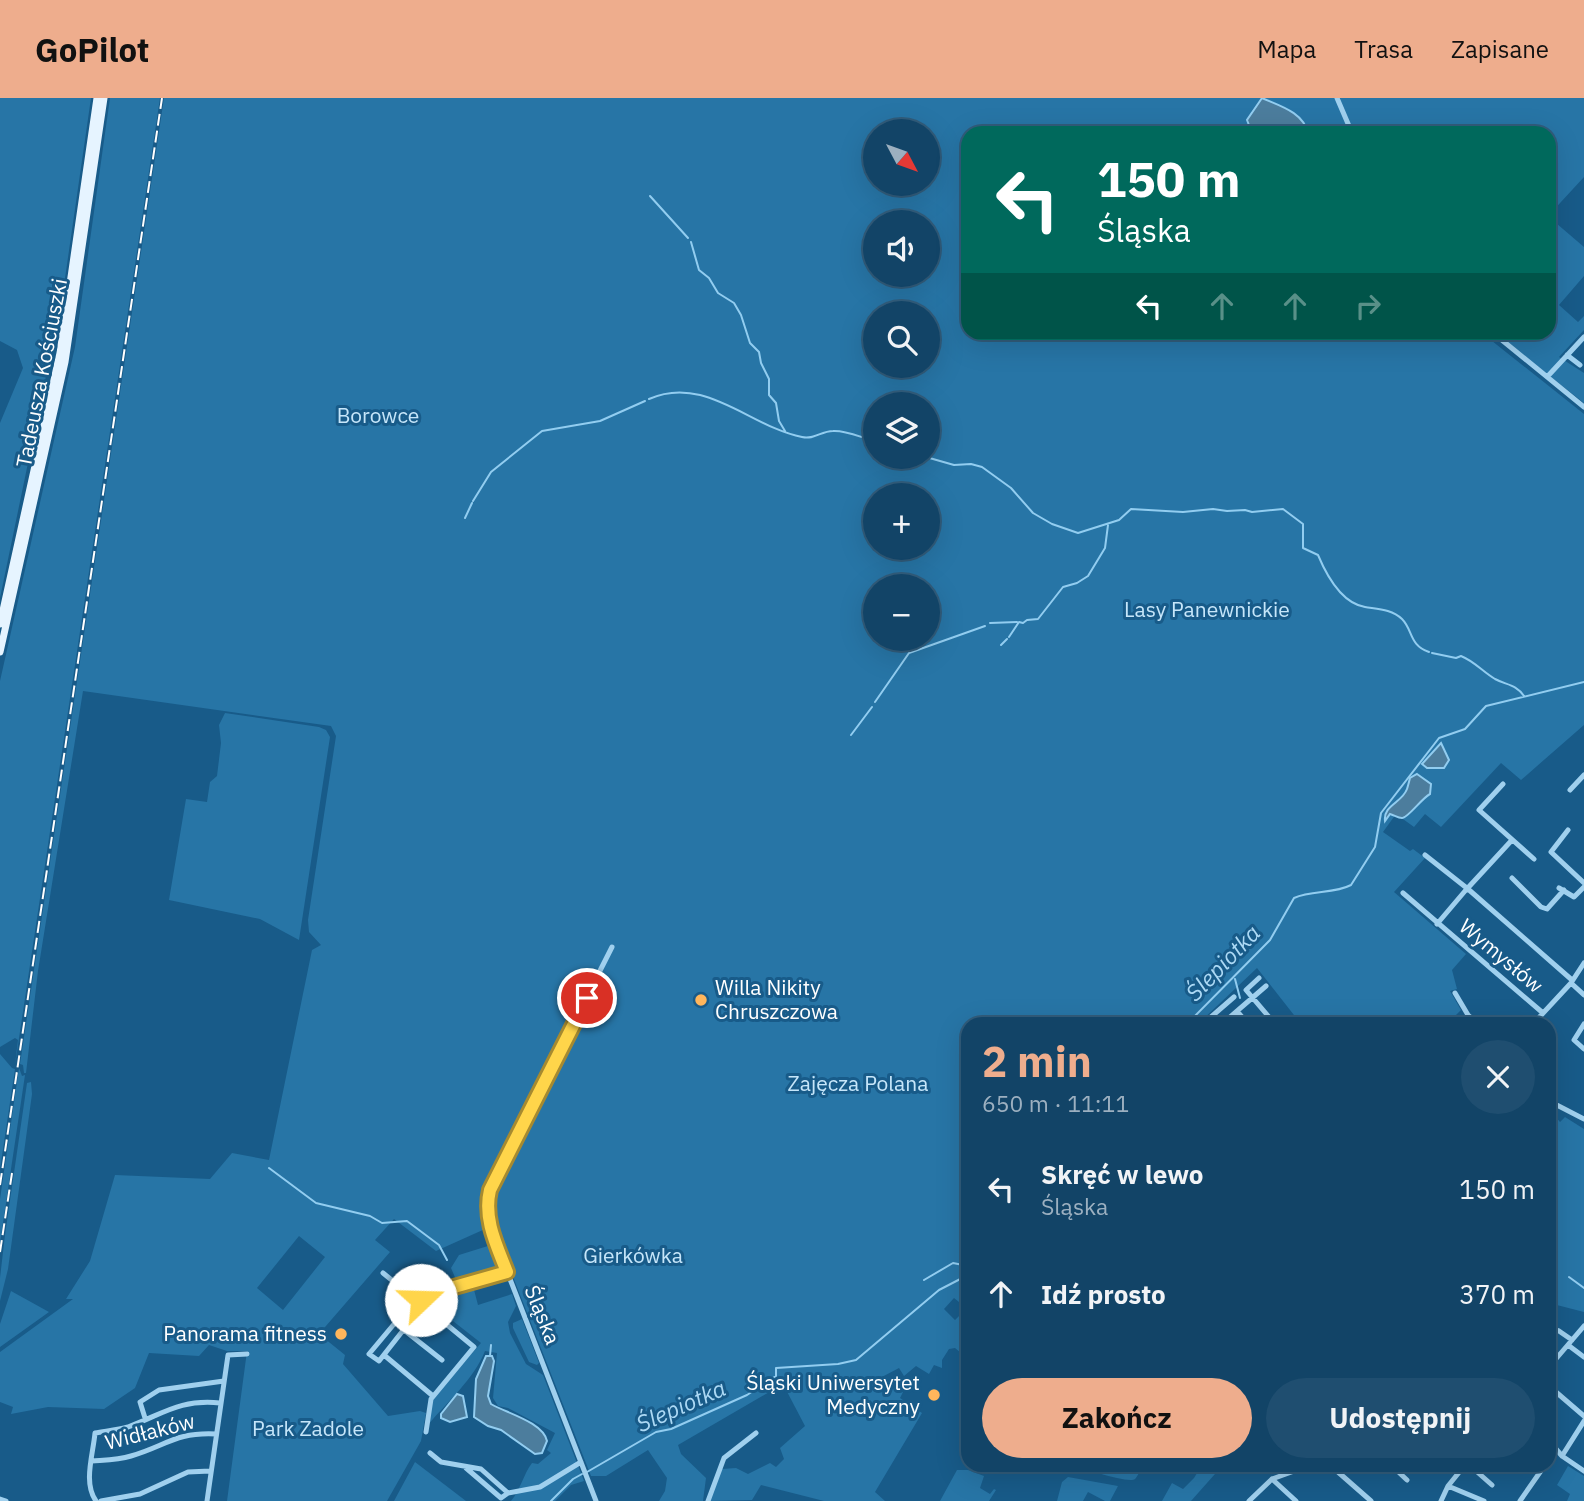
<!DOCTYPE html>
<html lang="pl">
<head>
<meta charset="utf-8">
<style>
	:root { --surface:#124467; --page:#1f4e70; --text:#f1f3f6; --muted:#9cb0c0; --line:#315c7b; --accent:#eead8d }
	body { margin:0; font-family:"IBM Plex Sans",sans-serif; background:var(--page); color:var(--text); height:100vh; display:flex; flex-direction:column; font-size:26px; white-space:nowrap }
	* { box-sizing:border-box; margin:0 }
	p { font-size:23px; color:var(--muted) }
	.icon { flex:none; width:38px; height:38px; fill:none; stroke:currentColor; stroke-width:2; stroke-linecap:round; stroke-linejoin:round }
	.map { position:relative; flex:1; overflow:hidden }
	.sheet { position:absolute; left:961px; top:919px; width:595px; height:455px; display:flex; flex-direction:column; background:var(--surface); border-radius:21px; box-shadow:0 7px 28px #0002,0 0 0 2px var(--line) }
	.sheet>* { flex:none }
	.guide { position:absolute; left:961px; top:28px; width:595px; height:214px; border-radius:21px; box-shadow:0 7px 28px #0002,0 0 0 2px var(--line); background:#00695c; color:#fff; overflow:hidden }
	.needle { width:46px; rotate:131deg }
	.fabs { position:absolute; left:863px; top:21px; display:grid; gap:14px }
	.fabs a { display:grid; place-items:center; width:77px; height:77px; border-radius:50%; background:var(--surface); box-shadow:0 7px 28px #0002,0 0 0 2px var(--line); font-size:35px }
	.pin { position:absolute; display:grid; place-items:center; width:60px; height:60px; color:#fff; margin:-30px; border:4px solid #fff; border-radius:50%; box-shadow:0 2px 7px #0007 }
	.me { position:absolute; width:77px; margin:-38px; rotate:69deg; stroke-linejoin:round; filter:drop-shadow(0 0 5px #0008) }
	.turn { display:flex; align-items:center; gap:24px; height:147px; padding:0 21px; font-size:32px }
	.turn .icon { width:91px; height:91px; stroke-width:2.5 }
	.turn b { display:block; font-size:49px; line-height:60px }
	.lanes { display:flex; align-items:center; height:66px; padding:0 21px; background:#0003; justify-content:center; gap:35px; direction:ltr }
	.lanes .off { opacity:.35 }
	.round { display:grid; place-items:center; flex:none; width:74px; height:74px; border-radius:37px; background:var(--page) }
	.overview { display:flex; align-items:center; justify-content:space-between; height:119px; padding:0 21px }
	h1 { font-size:42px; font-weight:800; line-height:52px; color:var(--accent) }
	.action { display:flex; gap:14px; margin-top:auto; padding:14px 21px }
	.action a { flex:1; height:80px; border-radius:42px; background:var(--accent); color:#111; font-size:28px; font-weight:800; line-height:80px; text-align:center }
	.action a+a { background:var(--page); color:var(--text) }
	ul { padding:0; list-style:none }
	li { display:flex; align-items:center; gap:21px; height:105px; padding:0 21px }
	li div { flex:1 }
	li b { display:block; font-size:26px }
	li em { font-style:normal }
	header { display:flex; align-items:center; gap:42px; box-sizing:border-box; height:98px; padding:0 35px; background:var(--accent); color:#111 }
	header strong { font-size:33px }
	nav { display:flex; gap:38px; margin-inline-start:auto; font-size:24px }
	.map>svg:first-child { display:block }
</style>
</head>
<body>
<header>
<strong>GoPilot</strong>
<nav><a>Mapa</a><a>Trasa</a><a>Zapisane</a></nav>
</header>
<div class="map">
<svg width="1584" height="1403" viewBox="0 0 1584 1403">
	<rect width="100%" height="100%" fill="#185b89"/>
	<path fill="#2775a6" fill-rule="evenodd" d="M0,0h91l-29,201 -62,299v-175l23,-55 -6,-18 -17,-9z
		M110,0h50l-145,967 3,-25 -3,-2 -15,9v-366l75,-334z
		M164,0h1097l-10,14 1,21h-284v199l514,1 102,81v311l-63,55 -20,-17 -60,64 -16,-13 -11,13 -18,-13 -13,18 27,19 3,-2 12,9 -31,34 72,62 -14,16 5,19 -7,2 11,19 -8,8 8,6h-160l-44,-56 -59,56h-230v291l-4,-4 2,-2 -5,-4 3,-3 -2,-3 -3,3 -5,-4 -10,11 11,11 7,-7 1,7h5v18l-7,15 -6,-5 -6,1 -7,11v8l-8,-3 -5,9 -13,-8 -12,10 -5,-8 -19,10 4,10 15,1 4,3 -3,6 22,15 -47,79 10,9h-61l-63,-16 -9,15 -43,1 13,-32 14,-1 12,6 22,-11 6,4 8,-8 -4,-11 25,-22 -22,-42 -105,61 3,9 25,24 -3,23h-44l6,-10 2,-13 -19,-28 -42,26h-15l-101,-258 2,-28 63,-126 -5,-2 -66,133 1,34 -49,22 -42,-32 -19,21 15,12 -71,82 26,21 -2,9 45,52 32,-5 6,2 -5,28 -34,60h-160l20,-150h-20l-18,-6 -10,11 -50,-3 -14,35 -31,21 -56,-2 -37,7 2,-7 -13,-5v-50l73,-53h-7l24,-38 25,-86 95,4 22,-26 37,7 43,-210 9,-5 -12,-13 -1,-12 28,-184 -5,-10 -248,-35 -45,280 -12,102h-2l-1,-8 -3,-1zM875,33h53v53h-53zM875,124h53v53h-53zM875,215h53v53h-53zM875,306h53v53h-53zM875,397h53v53h-53zM875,488h53v53h-53zM299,1138l26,21 -42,53 -26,-22z
		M1262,0h322v79l-35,38v-82h-241l-15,-20z
		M1549,119l35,30v29l-25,29 19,17 6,-6v14l-25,27 25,16v30l-89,-70 54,-1z
		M225,615l94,14 7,3 4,7 -31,203 -39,-21 -91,-19 17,-101 21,3 3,-20 7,-6 4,-33 -2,-18z
		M0,956l12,14 3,1 -15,100z
		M19,970l3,8 3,-1 -25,168v-44z
		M31,984l1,12 -24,175 -8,32v-23l5,-43 22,-152z
		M1549,1011l11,13 5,-5 19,12v183l-35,-9z
		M491,1147l12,25 -46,12 -6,-14 8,-13z
		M473,1188l5,19 34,-11 4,12 -8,16 2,11 16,31 17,11 41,106 -13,4 -16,16h-44c10,-12 12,-26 21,-38l6,1 13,-11 -4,-3 8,-17 -47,-25 -10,-2 -5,-8 4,-45 -12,-2c-11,28 -38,51 -57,74l4,-26 49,-56 -51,-40 5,-7z
		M11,1193l38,21 -49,35v-23z
		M522,1221l17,44 -2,2 -8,-3 -16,-34v-5z
		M415,1364l51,39h-72z
		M1072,1367h71c-2,4 -5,11 -8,14 -6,5 -53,-11 -63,-14z
		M1202,1367h21l-32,36h-29l10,-18 11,6 11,-11z
		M1568,1368l16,10v25h-17l3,-7 -13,-9z
		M957,1372h11l16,6 -4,12 10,6 4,-5 2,1 -7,11h-49z
		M1068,1379l50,9 -8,15h-5l-17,-9 -5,9h-26l5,-19z"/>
	<path fill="#4c7d9d" stroke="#92cdf0" stroke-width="2" d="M1262,0c18,8 41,14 46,35h-56l-5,-13z
		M1441,645l8,17 -5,8h-17l-5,-4z
		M1417,676l14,10 -1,10c-8,4 -23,25 -28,24 -4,0 -8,-3 -12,-4l-5,7c-2,-16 17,-18 22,-32 1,-3 2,-7 3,-11z
		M486,1258h6l2,5 -6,35 3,8c15,9 52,18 56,37l-5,12 -7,1 -34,-24 -13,-4 -14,-9 2,-38z
		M457,1296l6,2 4,21 -17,5 -9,-4v-4z"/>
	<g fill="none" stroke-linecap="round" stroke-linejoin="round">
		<path stroke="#92cdf0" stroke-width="2" d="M650,98l38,42
			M691,144l8,28 10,8 9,15 16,10 7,12 9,28 9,9 2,11 8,16v16l7,8 3,18 6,10
			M649,301c56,-25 101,28 153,38 12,3 19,-6 31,-6 13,-1 29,7 42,10
			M926,359l28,8 17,-1 11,3 29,21 22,25 19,11 26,9 41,-13 12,-11 52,3 30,-3 14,2 18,-1 7,2 31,-3 20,15v24l15,7c8,19 23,48 47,52 12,2 27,2 37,12 11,11 7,26 27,33
			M473,403l18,-29 51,-41 58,-10 45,-20
			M465,420l7,-15
			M990,525l27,-1
			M1009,539l10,-15 4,1 4,-3 11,-1 25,-32 14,-4 11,-7 17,-28 3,-23
			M1001,547l6,-6
			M1432,555l24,5 5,-2c13,5 22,16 34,23 11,6 21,5 29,17
			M875,604l34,-49 76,-27
			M851,637l21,-28
			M1235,881l5,19
			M1187,926l83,-84 24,-42c18,-8 40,-4 57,-13l24,-38 6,-34 58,-75 26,-9 21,-23 98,-24
			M269,1070l47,35 54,13 12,7 25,-2 32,24 8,15
			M1569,1179l15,11
			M924,1182l29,-17 15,3
			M490,1258l1,-11
			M587,1374l69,-40 15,-3 76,-34 29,-19v-8l62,-4 18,-4 83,-70 29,-15
			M551,1403l22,-22 9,-5"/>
		<path stroke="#a0d0ee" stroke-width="5" d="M1337,0l15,35
			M1492,234l92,75
			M1567,257l13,10
			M1547,279l37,-40
			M1503,686l-24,26 55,49
			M1570,692l14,-15
			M1568,732l-17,22 33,31
			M1425,757l43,34 104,91
			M1512,780l29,29 6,2 17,-19
			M1559,790l15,9 10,-10
			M1403,795l140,120
			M1437,826l28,-33 47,-51
			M1259,880l-13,12 29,34
			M1571,885l13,12
			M1455,895l13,22 10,9
			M1237,913l11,13
			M1211,919l23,-20
			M1222,926l44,-38
			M1533,926l38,-41 13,-20
			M1584,926l-10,16 10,9
			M1549,1003l35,18
			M383,1175l32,26 6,1 12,-7 74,-21
			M415,1201l-46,55 10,7 44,-56
			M421,1202l2,5 51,42 -43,52 -5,33
			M1549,1230l10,3 13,9
			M404,1232l38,30
			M1568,1247l16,12
			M384,1257l49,41
			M1549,1269l35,-41
			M1549,1288l35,30
			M145,1320l-5,-16 19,-12 65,-9
			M1584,1323l-22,35 22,15
			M1549,1343l13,15
			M430,1355l11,9 40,7 27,24 32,-6 41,-25
			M92,1363c13,-1 26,-1 39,-5 35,-10 44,-24 85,-22
			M1330,1367l41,36
			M1391,1367l16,15
			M1478,1367l-3,5 17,15
			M1522,1367l3,2
			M466,1370l35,30 7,-5
			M1272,1381l24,22
			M1448,1388l36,15
			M0,1401l6,2
			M96,1403c-13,-18 -3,-46 -1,-68 11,-2 23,-3 33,-6 35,-13 51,-28 92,-24
			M101,1403l39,-7 48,-22 22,-1
			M207,1403l21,-146 19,-1
			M596,1403l-105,-271 -4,-26 5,-20 120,-237
			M708,1403l16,-43 32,-25
			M1249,1403l23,-22 39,-14
			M1441,1403l7,-15 17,-21
			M1520,1403l25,-36"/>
		<path stroke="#e6f4ff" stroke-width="7" d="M0,526l60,-271 37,-255
			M0,554l65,-290 39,-264"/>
		<path stroke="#fff" stroke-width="2" stroke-dasharray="12 5" stroke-linecap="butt" d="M0,1087l162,-1087
			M0,1154l12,-79"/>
	</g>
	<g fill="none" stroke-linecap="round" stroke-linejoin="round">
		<defs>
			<path id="route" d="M421,1202l12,-7 74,-21c-10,-26 -24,-53 -17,-82l97,-192"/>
		</defs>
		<use href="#route" stroke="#a68a30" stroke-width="18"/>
		<use href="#route" stroke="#ffd54a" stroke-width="12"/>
	</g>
	<g fill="#ffb65c" stroke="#185b89" stroke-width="2.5">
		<circle cx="701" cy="902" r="7"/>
		<circle cx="341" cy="1236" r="7"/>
		<circle cx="934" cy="1297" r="7"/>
	</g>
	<g text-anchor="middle" stroke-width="6" stroke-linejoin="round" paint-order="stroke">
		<g font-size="21" fill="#fff" stroke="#185b89">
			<text transform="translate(42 275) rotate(-79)" y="7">Tadeusza Kościuszki</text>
			<text transform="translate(1501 858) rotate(40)" y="7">Wymysłów</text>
			<text transform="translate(542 1217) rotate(68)" y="7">Śląska</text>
			<text transform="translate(150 1334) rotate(-14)" y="7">Widłaków</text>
		</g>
		<g font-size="21" fill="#c6e6fa" stroke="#185b89">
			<text x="378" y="325">Borowce</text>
			<text x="1207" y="519">Lasy Panewnickie</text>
			<text x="858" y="993">Zajęcza Polana</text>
			<text x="633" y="1165">Gierkówka</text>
			<text x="308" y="1338">Park Zadole</text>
		</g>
		<g font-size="21" fill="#fff" stroke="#185b89" text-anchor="end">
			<text x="715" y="897" text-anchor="start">Willa Nikity<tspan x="715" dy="24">Chruszczowa</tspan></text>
			<text x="327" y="1243">Panorama fitness</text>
			<text x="920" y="1292">Śląski Uniwersytet<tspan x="920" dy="24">Medyczny</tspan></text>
		</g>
		<g font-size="23" font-style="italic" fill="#acd9f5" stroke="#185b89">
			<text transform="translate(1223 865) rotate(-46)" y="8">Ślepiotka</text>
			<text transform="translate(681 1308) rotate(-24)" y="8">Ślepiotka</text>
		</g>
	</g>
</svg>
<div class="fabs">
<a><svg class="needle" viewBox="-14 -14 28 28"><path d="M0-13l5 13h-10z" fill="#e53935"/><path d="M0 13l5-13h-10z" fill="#9cb0c0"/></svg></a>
<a><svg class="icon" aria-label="sound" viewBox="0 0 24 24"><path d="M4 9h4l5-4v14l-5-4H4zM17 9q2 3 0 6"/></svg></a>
<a><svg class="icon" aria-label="search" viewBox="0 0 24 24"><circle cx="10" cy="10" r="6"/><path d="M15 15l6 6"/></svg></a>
<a><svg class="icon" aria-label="layers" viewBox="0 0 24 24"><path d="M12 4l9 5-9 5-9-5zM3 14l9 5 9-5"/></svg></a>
<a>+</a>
<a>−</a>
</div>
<div class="pin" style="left:587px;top:900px;background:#d93025"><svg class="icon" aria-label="arrive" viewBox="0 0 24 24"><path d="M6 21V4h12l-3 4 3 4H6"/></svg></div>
<svg class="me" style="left:421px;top:1202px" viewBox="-20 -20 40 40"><circle r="19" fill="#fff"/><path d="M0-13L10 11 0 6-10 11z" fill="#ffd54a"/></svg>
<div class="guide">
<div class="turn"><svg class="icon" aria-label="left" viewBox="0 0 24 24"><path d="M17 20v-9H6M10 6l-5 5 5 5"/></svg><div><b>150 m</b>Śląska</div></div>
<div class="lanes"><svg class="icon" aria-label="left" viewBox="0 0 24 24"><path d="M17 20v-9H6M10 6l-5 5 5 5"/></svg><svg class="icon off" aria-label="ahead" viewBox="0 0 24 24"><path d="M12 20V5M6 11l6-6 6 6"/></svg><svg class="icon off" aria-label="ahead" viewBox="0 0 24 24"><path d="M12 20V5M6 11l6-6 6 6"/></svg><svg class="icon off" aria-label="right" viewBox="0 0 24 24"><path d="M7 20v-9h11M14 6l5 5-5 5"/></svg></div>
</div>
<section class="sheet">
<div class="overview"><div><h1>2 min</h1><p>650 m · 11:11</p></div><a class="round"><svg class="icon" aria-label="close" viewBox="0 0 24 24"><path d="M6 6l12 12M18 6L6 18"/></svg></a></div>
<ul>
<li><svg class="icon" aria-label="left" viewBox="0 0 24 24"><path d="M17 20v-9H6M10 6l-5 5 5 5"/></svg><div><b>Skręć w lewo</b><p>Śląska</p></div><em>150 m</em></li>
<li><svg class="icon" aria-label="ahead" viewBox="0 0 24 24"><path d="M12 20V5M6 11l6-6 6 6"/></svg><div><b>Idź prosto</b></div><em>370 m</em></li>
</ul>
<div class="action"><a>Zakończ</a><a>Udostępnij</a></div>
</section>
</div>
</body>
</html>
